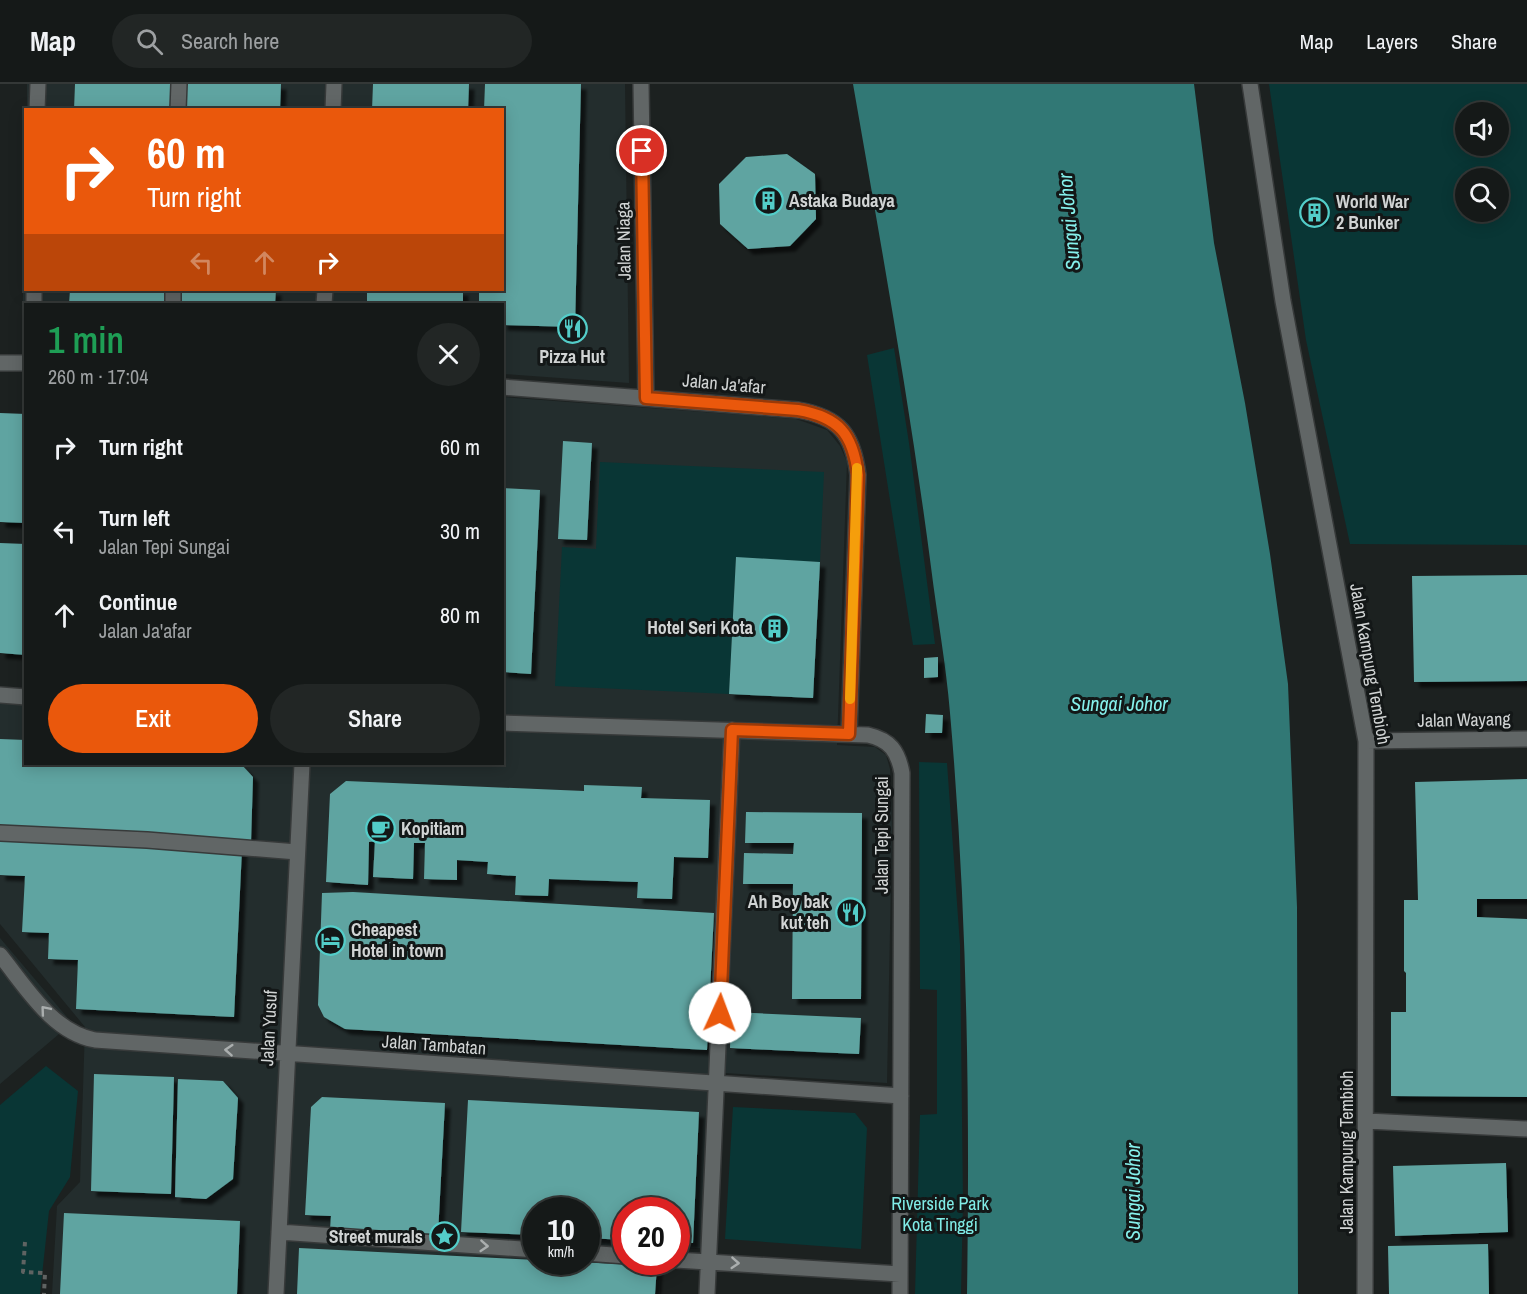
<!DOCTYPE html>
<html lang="en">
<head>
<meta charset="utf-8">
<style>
	:root { --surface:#151918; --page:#222625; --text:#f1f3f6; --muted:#9da0a2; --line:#343837; --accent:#ea580c }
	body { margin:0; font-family:"Archivo Narrow",sans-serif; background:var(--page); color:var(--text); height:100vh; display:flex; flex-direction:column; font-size:22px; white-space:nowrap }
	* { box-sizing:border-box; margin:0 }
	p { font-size:20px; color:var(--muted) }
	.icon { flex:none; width:33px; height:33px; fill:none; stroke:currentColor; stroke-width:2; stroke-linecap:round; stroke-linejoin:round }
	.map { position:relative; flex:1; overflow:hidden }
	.panel { position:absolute; left:24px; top:219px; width:480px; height:462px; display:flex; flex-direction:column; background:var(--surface); border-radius:0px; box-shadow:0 3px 15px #0003,0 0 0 2px var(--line) }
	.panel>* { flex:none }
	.top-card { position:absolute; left:24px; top:24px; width:480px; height:183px; border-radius:0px; box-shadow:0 3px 15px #0003,0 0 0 2px var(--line); background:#ea580c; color:#fff; overflow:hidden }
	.fabs { position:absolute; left:1455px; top:18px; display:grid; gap:12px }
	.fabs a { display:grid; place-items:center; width:54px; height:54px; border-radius:50%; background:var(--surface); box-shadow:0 3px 15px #0003,0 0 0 2px var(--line); font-size:30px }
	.speed { position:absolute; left:522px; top:1113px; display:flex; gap:12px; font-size:30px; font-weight:700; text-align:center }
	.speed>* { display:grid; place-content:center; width:78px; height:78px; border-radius:50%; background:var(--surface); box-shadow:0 3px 15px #0003,0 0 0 2px var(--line); line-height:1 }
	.speed small { font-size:15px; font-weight:400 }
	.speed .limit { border:9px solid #d22; background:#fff; color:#111 }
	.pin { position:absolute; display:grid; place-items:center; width:51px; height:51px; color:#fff; margin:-26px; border:3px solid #fff; border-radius:50%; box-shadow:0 2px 6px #0007 }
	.me { position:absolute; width:66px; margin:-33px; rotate:2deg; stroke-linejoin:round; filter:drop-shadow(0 0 4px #0008) }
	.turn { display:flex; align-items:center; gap:21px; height:126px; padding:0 24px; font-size:27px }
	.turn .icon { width:78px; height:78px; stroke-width:2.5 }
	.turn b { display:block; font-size:42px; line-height:51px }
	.lanes { display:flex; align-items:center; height:57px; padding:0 24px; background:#0003; justify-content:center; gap:30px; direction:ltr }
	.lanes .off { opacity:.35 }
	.round { display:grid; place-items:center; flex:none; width:63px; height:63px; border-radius:32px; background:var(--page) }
	.overview { display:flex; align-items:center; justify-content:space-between; height:102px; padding:0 24px }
	h1 { font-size:36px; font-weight:600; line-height:45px; color:#1e9e55 }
	.button { display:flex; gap:12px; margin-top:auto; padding:12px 24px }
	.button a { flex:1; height:69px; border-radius:36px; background:var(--accent); color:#fff; font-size:24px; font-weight:600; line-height:69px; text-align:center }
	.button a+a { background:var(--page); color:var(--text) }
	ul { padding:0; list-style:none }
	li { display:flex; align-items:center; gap:18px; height:84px; padding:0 24px }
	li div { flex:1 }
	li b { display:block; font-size:22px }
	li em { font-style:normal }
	header { display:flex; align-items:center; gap:36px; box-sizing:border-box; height:84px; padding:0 30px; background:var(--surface); border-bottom:2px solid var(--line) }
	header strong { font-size:28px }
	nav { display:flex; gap:33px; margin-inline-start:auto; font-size:21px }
	.search { width:420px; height:54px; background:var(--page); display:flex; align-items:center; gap:15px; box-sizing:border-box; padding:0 21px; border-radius:33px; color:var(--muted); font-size:22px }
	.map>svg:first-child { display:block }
</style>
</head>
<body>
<header>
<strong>Map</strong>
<div class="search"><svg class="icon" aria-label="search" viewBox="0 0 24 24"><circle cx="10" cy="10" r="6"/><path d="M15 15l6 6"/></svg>Search here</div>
<nav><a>Map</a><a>Layers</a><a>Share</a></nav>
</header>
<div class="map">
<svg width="1527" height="1210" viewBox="0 0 1527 1210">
	<defs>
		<filter id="shadow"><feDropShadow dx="5.5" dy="5.5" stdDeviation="1.5" flood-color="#0009"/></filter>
	</defs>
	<rect width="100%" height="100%" fill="#1c2120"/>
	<path fill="#232d2d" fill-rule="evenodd" d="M27,0h598l4,299 -126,-9 -1,-70h-476l-1,48h-3l3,-184 1,122h476v-180l-475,-1z
		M503,313l293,22 31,11 13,16 7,16 -10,283 38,2 11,8 4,14 2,58 -5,256 -162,-10 -11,176 -37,-2 -1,-37h-50v52h35l-1,32h-608l5,-88 23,-24 5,-155 -85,-103v-225h25l1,65h476zM536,1126h50v52h-50z
		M0,854l72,85 -72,61z"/>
	<path fill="#093635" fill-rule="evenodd" d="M1269,0h258v461l-177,-1 -44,-204zM1466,28h32v34h-32zM1466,94h32v34h-32z
		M894,264l15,95 26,201 -22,1 -46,-290z
		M600,378l224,10 -4,90 -84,-4 -7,136 -174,-8 7,-139 34,2z
		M919,678l28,1 13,182 3,258 -2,91h-46l5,-179 17,-1v-124l-17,-1z
		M46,982l32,25 -8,86 -21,34 -9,83h-40v-189z
		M733,1023l122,6 12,15 -6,121 -136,-10z"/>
	<path fill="#317875" d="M853,0h341l20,159 31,160 25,151 18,130 9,223 1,387h-331c3,-194 0,-388 -17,-581 -4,-49 -13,-97 -19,-146 -21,-162 -50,-322 -78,-483z"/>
	<path fill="#5fa4a1" filter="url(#shadow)" d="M75,0h96v26h-97z
		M185,0h96l-1,26h-96z
		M373,0h96l-1,26h-96z
		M485,0h96l-6,243 -73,-2v-21h-23v-14h23v-180h-18z
		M787,70l28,20 1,45 -26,27 -42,3 -28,-25 -1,-40 27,-27z
		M1321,118l3,17 -15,3 -3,-18z
		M70,206h96v14h-97z
		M179,206h97l-1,14h-96z
		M367,206h96v14h-96z
		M0,329l26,1v109l-26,-1z
		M563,357l29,2 -5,97 -29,-1z
		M502,404l38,2 -9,184 -29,-2z
		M0,459l26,1v111l-26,-2z
		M736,473l84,5 -7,136 -84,-4z
		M1527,491v106l-113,1 -2,-106z
		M938,573v20l-14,1v-20z
		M926,630l17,1 -1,18h-17z
		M0,655l26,1v24h215l12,13 -2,65 -251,-13z
		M1527,695v120h-50v18l50,2v178l-136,-1v-84h15v-39l-2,-2v-71h14l-3,-118z
		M346,697l238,10v-6l58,2 -1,11 69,2 -2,58 -34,-1 -2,42 -35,-1 1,-16 -89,-3 -1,17 -33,-1 1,-19 -29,-2 1,-12 -31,-2v20l-33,-1 1,-36h-11l-1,36 -40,-2 2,-36 -6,1 -1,43 -42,-3 4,-88z
		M746,728l116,1 -1,186h-69l1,-115h-50l1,-31 49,1 1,-11h-49z
		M0,753l242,12 -8,168 -158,-8 2,-49 -30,-1 1,-26 -27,-1 3,-56 -25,-1z
		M353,808l361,21 -7,137 -362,-21 -21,-12 -6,-12 4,-112z
		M731,928l130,6 -2,36 -129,-6z
		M94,990l80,3 -3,117 -80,-3z
		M178,995l45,2 15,17 -5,81 -27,20 -31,-2z
		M322,1013l123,6 -7,131 -108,-5 1,-13 -26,-1 6,-108z
		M468,1016l231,12 -6,131 -17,-1v-32h-50v30l-40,-2v-28h-50v25l-75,-3z
		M1506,1079l2,69 -113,4 -2,-70z
		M64,1129l176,8 -3,73h-177z
		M1488,1160l1,50h-100l-1,-48z
		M299,1164l358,18 -2,28h-358z"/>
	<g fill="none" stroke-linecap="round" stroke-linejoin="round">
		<defs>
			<path id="minor" d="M641,0l5,314
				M1250,0l33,217 83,440 -1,553
				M37,26l1,-26
				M178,26l1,-26
				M333,26l1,-26
				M34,220v-14
				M173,220v-14
				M324,220l1,-14
				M0,279h26
				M502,303l296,23c41,7 55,24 60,65l-9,259
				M0,611l26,2
				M502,639l366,12c22,5 30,16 34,38l-2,521
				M1366,657l161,-2
				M0,749l147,7 150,12
				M0,871c26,32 52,77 95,85l806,56
				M1367,1037l160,8
				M279,1148l257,18
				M586,1169l40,3
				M676,1176l224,14
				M276,1210l26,-530
				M707,1210l25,-564"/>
		</defs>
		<use href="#minor" stroke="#373a3a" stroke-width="18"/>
		<path stroke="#5f6362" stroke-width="4" stroke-dasharray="4.5 4.5" stroke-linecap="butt" d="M25,1158l-2,30 22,1 -1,21"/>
		<use href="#minor" stroke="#616666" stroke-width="15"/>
	</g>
	<defs><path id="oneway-chevron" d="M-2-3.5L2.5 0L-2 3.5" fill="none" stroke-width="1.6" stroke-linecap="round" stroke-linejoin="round" transform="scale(1.5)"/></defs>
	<g stroke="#aaaeae">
		<use href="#oneway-chevron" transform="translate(45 926) rotate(-130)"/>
		<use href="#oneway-chevron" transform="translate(229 966) rotate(-176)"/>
		<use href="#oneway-chevron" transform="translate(484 1162) rotate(4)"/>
		<use href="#oneway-chevron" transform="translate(735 1179) rotate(4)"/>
	</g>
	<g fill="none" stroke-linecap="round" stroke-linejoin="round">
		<defs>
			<path id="route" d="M642,67l4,247 152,12c41,7 55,24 60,65l-9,259 -117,-4 -12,283"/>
		</defs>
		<use href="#route" stroke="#983908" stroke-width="15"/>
		<use href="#route" stroke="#ea580c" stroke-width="10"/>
		<path stroke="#f59e0b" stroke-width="10" d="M850,615l7,-231"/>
	</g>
	<defs>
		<symbol id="building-ring" viewBox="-11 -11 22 22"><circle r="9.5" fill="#131717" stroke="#53cdc9" stroke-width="1.5"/><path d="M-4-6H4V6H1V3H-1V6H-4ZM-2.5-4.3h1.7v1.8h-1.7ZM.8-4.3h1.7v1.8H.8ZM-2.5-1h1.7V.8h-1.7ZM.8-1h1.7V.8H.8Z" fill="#53cdc9"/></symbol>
		<symbol id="restaurant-ring" viewBox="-11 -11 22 22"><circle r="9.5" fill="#131717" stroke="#53cdc9" stroke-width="1.5"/><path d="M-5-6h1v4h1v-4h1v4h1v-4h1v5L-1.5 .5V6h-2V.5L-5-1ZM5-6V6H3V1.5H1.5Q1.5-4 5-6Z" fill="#53cdc9"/></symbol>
		<symbol id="cafe-ring" viewBox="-11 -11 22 22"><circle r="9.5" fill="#131717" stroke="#53cdc9" stroke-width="1.5"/><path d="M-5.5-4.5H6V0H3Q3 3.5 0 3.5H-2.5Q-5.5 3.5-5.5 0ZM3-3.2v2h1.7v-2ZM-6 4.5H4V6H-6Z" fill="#53cdc9"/></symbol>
		<symbol id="hotel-ring" viewBox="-11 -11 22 22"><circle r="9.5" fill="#131717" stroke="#53cdc9" stroke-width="1.5"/><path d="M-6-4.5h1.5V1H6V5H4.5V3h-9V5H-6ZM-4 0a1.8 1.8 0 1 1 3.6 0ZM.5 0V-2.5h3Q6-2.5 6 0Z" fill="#53cdc9"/></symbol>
		<symbol id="sight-ring" viewBox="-11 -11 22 22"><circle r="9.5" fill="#131717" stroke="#53cdc9" stroke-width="1.5"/><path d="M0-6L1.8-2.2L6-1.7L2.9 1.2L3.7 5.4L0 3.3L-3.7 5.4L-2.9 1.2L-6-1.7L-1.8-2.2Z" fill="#53cdc9"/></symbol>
	</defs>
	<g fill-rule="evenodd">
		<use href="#building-ring" x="752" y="100" width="33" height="33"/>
		<use href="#building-ring" x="1298" y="112" width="33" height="33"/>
		<use href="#restaurant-ring" x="556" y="228" width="33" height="33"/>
		<use href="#building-ring" x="758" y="528" width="33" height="33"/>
		<use href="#cafe-ring" x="364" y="728" width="33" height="33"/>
		<use href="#restaurant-ring" x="834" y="812" width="33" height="33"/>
		<use href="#hotel-ring" x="314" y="840" width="33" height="33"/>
		<use href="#sight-ring" x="428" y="1136" width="33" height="33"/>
	</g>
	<g text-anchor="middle" stroke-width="6" stroke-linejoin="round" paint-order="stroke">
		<g font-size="18" font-weight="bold" fill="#d1d4d4" stroke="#131717" text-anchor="start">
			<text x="789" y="123">Astaka Budaya</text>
			<text x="1336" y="124">World War<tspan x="1336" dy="21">2 Bunker</tspan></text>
			<text x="572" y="279" text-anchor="middle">Pizza Hut</text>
			<text x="753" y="550" text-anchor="end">Hotel Seri Kota</text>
			<text x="401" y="751">Kopitiam</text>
			<text x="829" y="824" text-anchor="end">Ah Boy bak<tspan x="829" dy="21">kut teh</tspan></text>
			<text x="351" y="852">Cheapest<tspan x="351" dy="21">Hotel in town</tspan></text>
			<text x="423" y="1159" text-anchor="end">Street murals</text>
		</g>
		<g font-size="18" fill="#d1d4d4" stroke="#131717">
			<text transform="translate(624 157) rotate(-91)" y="6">Jalan Niaga</text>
			<text transform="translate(724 300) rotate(5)" y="6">Jalan Ja'afar</text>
			<text transform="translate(1370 580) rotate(80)" y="6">Jalan Kampung Tembioh</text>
			<text transform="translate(1464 636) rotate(-1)" y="6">Jalan Wayang</text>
			<text transform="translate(882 751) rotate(-90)" y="6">Jalan Tepi Sungai</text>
			<text transform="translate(269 944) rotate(-87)" y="6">Jalan Yusuf</text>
			<text transform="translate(434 961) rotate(4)" y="6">Jalan Tambatan</text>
			<text transform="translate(1347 1068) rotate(-90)" y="6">Jalan Kampung Tembioh</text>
		</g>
		<g font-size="18" fill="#80ece7" stroke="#131717">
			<text x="940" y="1126">Riverside Park<tspan x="940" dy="21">Kota Tinggi</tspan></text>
		</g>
		<g font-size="20" font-style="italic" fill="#86f1ec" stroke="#131717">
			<text transform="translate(1069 138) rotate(-95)" y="7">Sungai Johor</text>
			<text x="1119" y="627">Sungai Johor</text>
			<text transform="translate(1133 1108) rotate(-90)" y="7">Sungai Johor</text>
		</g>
	</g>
</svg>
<div class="fabs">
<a><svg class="icon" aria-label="sound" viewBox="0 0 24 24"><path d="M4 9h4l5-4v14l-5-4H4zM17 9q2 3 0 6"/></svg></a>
<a><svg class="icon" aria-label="search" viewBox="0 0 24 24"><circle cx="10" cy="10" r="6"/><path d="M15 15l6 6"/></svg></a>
</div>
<div class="speed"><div>10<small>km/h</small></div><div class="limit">20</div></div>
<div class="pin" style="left:642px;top:67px;background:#d93025"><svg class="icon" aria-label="arrive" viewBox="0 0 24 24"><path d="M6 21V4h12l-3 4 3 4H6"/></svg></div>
<svg class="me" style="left:720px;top:929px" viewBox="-20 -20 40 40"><circle r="19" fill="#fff"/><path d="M0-13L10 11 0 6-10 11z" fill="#ea580c"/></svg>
<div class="top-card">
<div class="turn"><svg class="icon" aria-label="right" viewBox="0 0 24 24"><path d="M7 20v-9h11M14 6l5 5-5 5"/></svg><div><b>60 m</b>Turn right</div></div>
<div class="lanes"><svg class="icon off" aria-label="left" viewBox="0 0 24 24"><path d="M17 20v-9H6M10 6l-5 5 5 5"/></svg><svg class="icon off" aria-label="ahead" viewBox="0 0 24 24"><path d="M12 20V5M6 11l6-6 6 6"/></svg><svg class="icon" aria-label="right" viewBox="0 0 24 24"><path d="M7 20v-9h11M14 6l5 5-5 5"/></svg></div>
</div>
<section class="panel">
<div class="overview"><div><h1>1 min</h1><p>260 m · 17:04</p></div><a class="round"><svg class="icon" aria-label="close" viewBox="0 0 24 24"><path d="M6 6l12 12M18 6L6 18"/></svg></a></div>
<ul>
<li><svg class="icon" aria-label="right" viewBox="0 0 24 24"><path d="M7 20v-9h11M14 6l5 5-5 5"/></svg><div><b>Turn right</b></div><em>60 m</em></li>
<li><svg class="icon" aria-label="left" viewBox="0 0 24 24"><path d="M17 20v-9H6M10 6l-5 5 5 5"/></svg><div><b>Turn left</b><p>Jalan Tepi Sungai</p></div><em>30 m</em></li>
<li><svg class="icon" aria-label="ahead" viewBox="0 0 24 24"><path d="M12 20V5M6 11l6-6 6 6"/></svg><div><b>Continue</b><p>Jalan Ja'afar</p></div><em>80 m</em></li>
</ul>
<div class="button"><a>Exit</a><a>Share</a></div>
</section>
</div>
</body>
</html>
